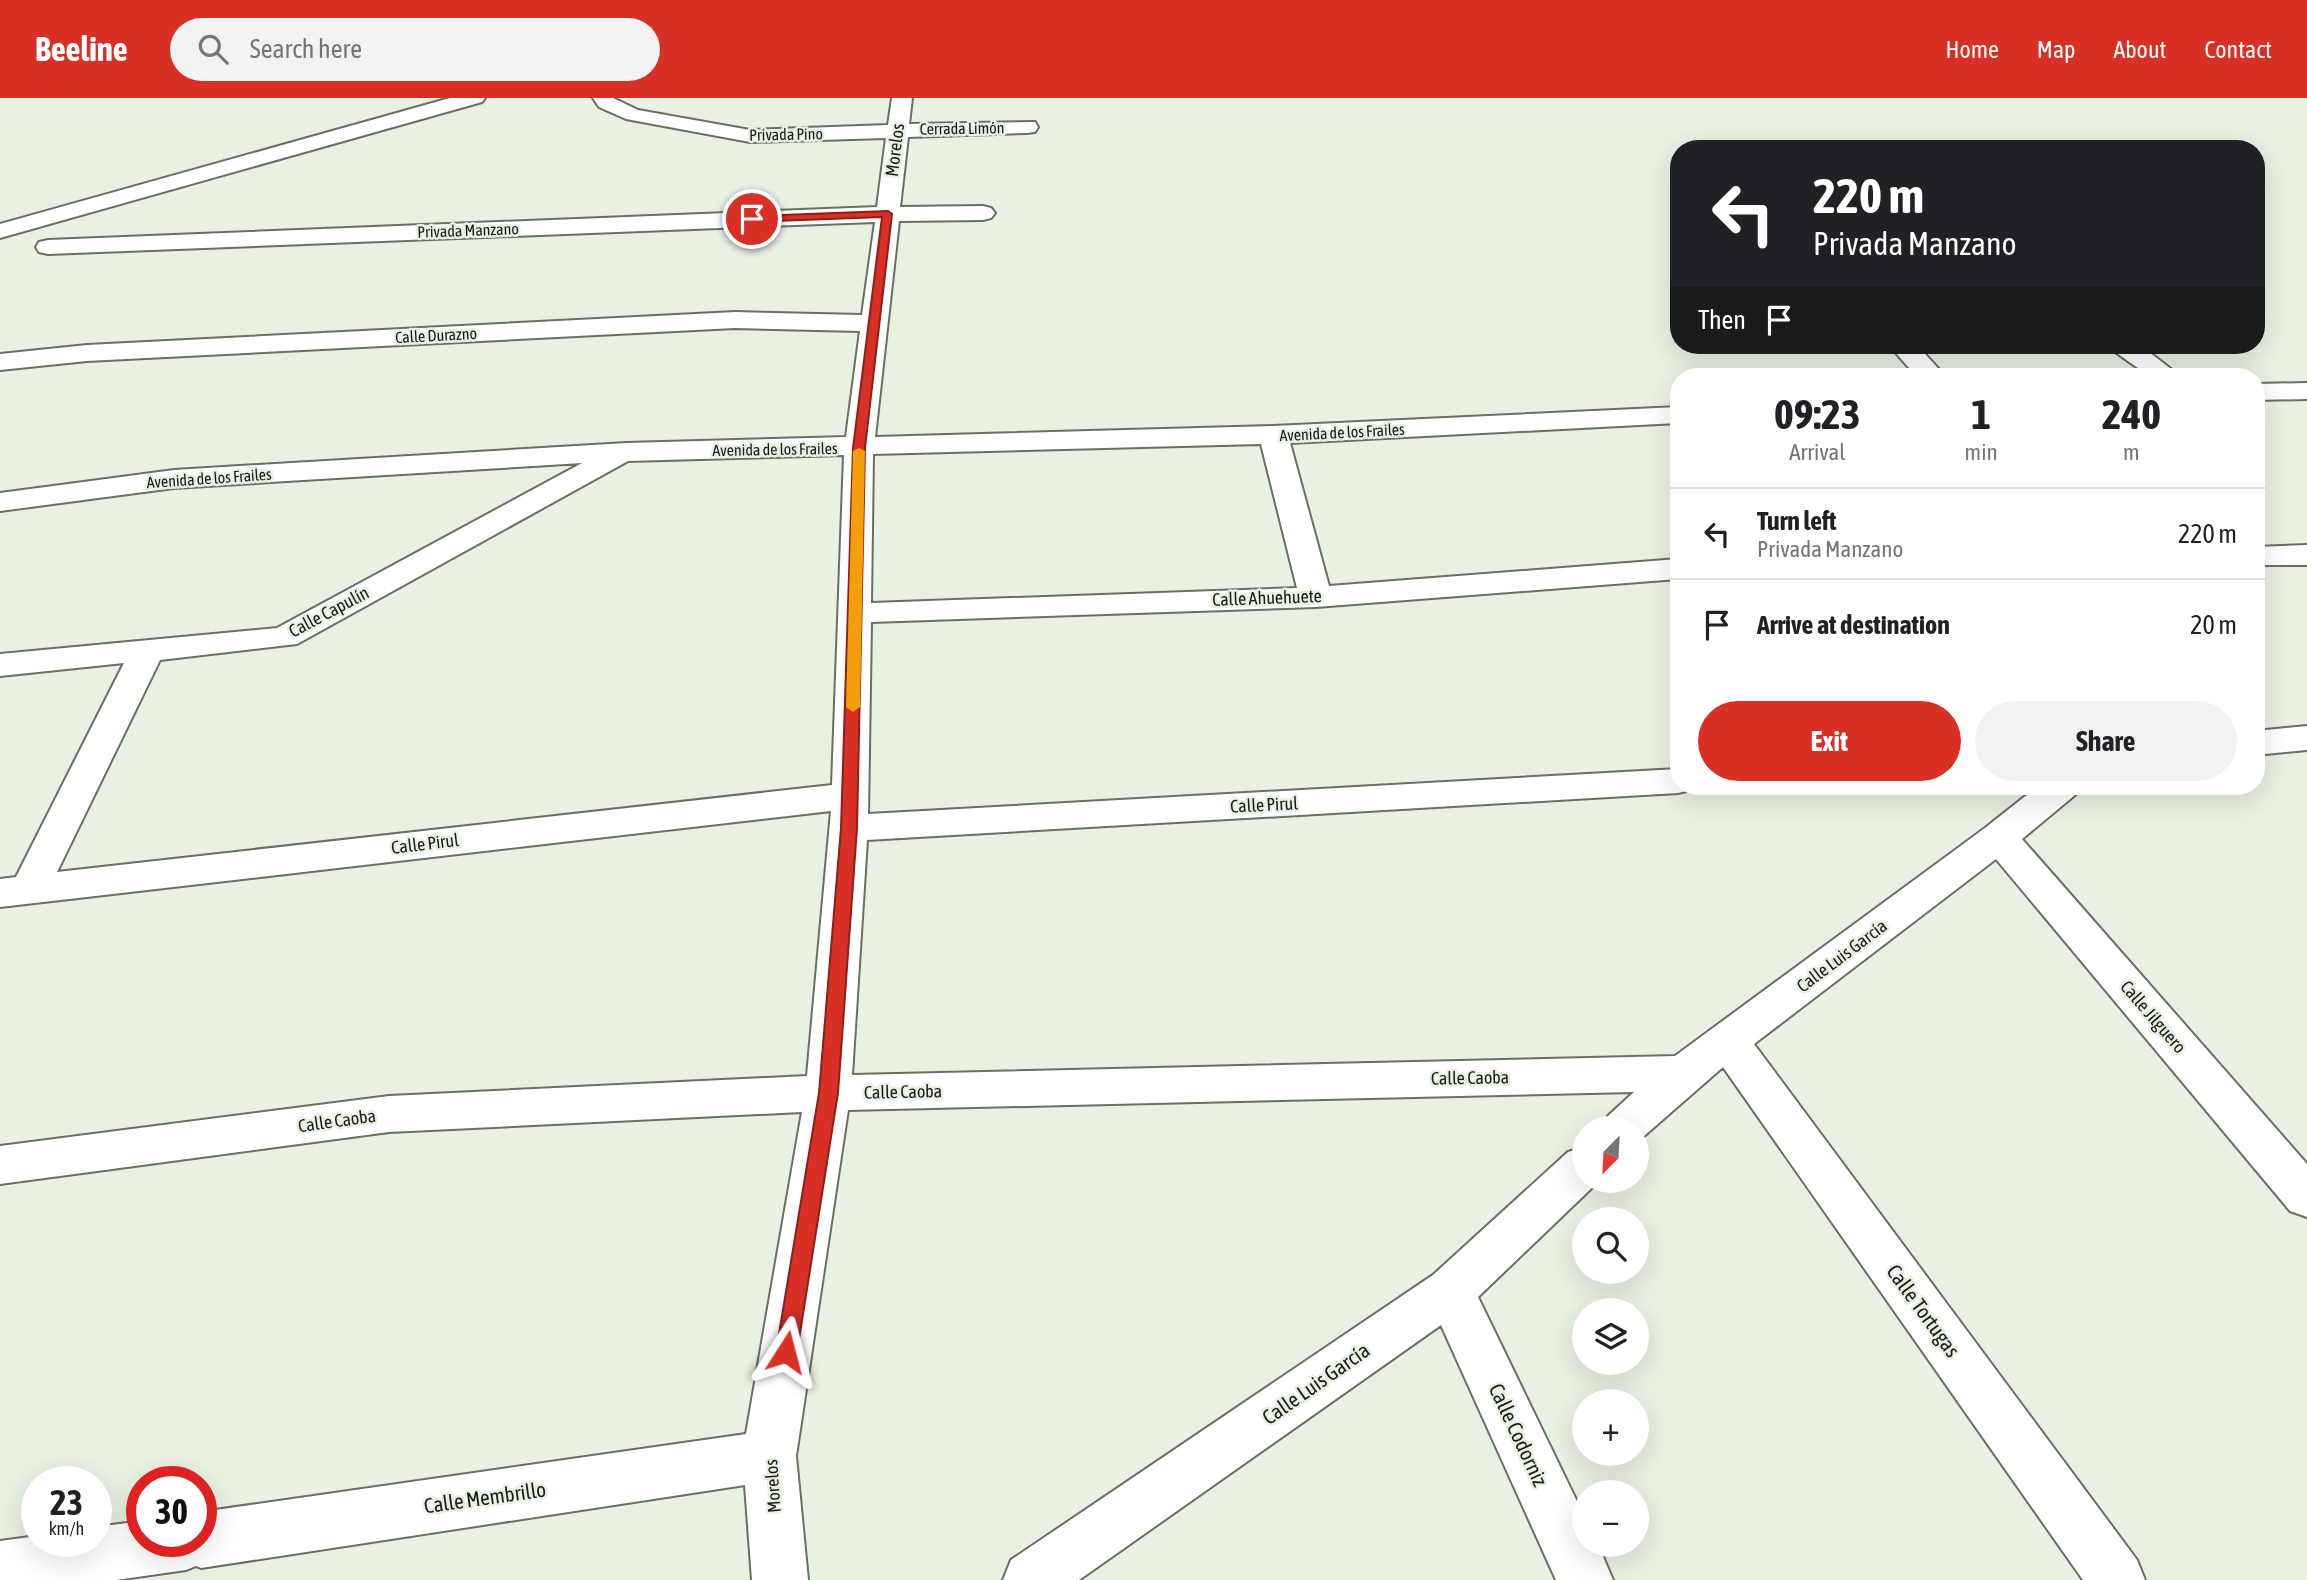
<!DOCTYPE html>
<html lang="en">
<head>
<meta charset="utf-8">
<style>
	:root { --surface:#fff; --page:#f2f2f2; --text:#202124; --muted:#757577; --line:#e0e0e0; --accent:#d93025 }
	body { margin:0; font-family:"Asap Condensed",sans-serif; background:var(--page); color:var(--text); height:100vh; display:flex; flex-direction:column; font-size:26px; white-space:nowrap }
	* { box-sizing:border-box; margin:0 }
	p { font-size:23px; color:var(--muted) }
	.icon { flex:none; width:38px; height:38px; fill:none; stroke:currentColor; stroke-width:2; stroke-linecap:round; stroke-linejoin:round }
	.map { position:relative; flex:1; overflow:hidden }
	.panel { position:absolute; left:1670px; top:270px; width:595px; height:427px; display:flex; flex-direction:column; background:var(--surface); border-radius:28px; box-shadow:0 7px 28px #0002 }
	.panel>* { flex:none }
	.banner { position:absolute; left:1670px; top:42px; width:595px; height:214px; border-radius:28px; box-shadow:0 7px 28px #0002; background:#202124; color:#fff; overflow:hidden }
	.needle { width:46px; rotate:204deg }
	.fabs { position:absolute; left:1572px; top:1018px; display:grid; gap:14px }
	.fabs a { display:grid; place-items:center; width:77px; height:77px; border-radius:50%; background:var(--surface); box-shadow:0 7px 28px #0002; font-size:35px }
	.speed { position:absolute; left:21px; top:1368px; display:flex; gap:14px; font-size:35px; font-weight:700; text-align:center }
	.speed>* { display:grid; place-content:center; width:91px; height:91px; border-radius:50%; background:var(--surface); box-shadow:0 7px 28px #0002; line-height:1 }
	.speed small { font-size:18px; font-weight:400 }
	.speed .limit { border:10px solid #d22; background:#fff; color:#111 }
	.pin { position:absolute; display:grid; place-items:center; width:60px; height:60px; color:#fff; margin:-30px; border:4px solid #fff; border-radius:50%; box-shadow:0 2px 7px #0007 }
	.me { position:absolute; width:77px; margin:-38px; rotate:9deg; stroke-linejoin:round; filter:drop-shadow(0 0 5px #0008) }
	.turn { display:flex; align-items:center; gap:24px; height:147px; padding:0 28px; font-size:32px }
	.turn .icon { width:91px; height:91px; stroke-width:2.5 }
	.turn b { display:block; font-size:49px; line-height:60px }
	.then { display:flex; align-items:center; height:66px; padding:0 28px; background:#0003; gap:14px; font-size:26px }
	.eta { display:flex; justify-content:space-evenly; align-items:center; height:119px; text-align:center }
	.eta b { font-size:42px; font-weight:700; line-height:49px }
	.primary-button { display:flex; gap:14px; margin-top:auto; padding:14px 28px }
	.primary-button a { flex:1; height:80px; border-radius:42px; background:var(--accent); color:#fff; font-size:28px; font-weight:700; line-height:80px; text-align:center }
	.primary-button a+a { background:var(--page); color:var(--text) }
	ul { padding:0; list-style:none }
	li { display:flex; align-items:center; gap:21px; height:91px; padding:0 28px; border-top:2px solid var(--line) }
	li div { flex:1 }
	li b { display:block; font-size:26px }
	li em { font-style:normal }
	header { display:flex; align-items:center; gap:42px; box-sizing:border-box; height:98px; padding:0 35px; background:var(--accent); color:#fff }
	header strong { font-size:33px }
	nav { display:flex; gap:38px; margin-inline-start:auto; font-size:24px }
	.search { width:490px; height:63px; background:var(--page); display:flex; align-items:center; gap:18px; box-sizing:border-box; padding:0 24px; border-radius:38px; color:var(--muted); font-size:26px }
	.map>svg:first-child { display:block }
</style>
</head>
<body>
<header>
<strong>Beeline</strong>
<div class="search"><svg class="icon" aria-label="search" viewBox="0 0 24 24"><circle cx="10" cy="10" r="6"/><path d="M15 15l6 6"/></svg>Search here</div>
<nav><a>Home</a><a>Map</a><a>About</a><a>Contact</a></nav>
</header>
<div class="map">
<svg width="2307" height="1482" viewBox="0 0 2307 1482">
	<rect width="100%" height="100%" fill="#e9f1e2"/>
	<g fill="none" stroke-linecap="round" stroke-linejoin="round">
		<defs>
			<path id="minor" d="M450,0h35l-3,4 -482,136v-14z
				M593,0h20l25,12 112,20 138,-5 4,-27h20l-3,26 126,-2 3,5 -3,5 -8,1 -119,4 -8,70 83,-1 8,2 4,5 -4,5 -8,2 -84,1 -24,216 398,-11 405,-19v16l-388,20 39,143 349,-27v20l-362,28 -445,15 -3,192 810,-45v17h16l-3,4 -13,3 -811,47 -15,235 823,-19 310,-228 53,-42h42l-5,9 -53,44 285,325v53l-17,-6 -294,-352 -242,185 383,516 8,20h-62l-360,-513 -87,76v-14h-35l7,-13 26,-24 -786,18 -52,346 12,124h-56l-7,-95 -544,83 -5,-2 -10,4 -70,10h-116v-39l37,-5v6h59v-15l46,-6v21h59v-30l545,-78 56,-322 -413,20 -389,52v-38l389,-50 418,-20 24,-265 -831,96v-28l16,-2 108,-214 -124,13v-22l277,-26 305,-165 -408,25 -174,23v-18l174,-23 452,-27 220,-6 14,-106 -125,-3 -648,33 -87,9v-16l87,-9 648,-33 127,3 13,-93 -827,32 -9,-2 -3,-5 3,-5 9,-2 829,-33 9,-69 -136,4 -124,-23 -27,-12zM1261,346l36,144 -426,15 2,-149zM844,357l-12,330 -775,87 103,-212 137,-16 331,-183z
				M1889,247h28l28,31h-29z
				M2110,247h30l40,31h-31l-35,-25z
				M2307,285v16l-51,1v-16z
				M2307,447v20h-51v-18z
				M2307,628v24l-51,5v-24z
				M1584,1049v34h15l-121,116 106,219v29h14l15,35h-57l-115,-255 -362,255h-76l8,-20 422,-285 135,-123z"/>
		</defs>
		<use href="#minor" stroke="#697063" stroke-width="4"/>
		<use href="#minor" fill="#fff" fill-rule="evenodd"/>
	</g>
	<path fill="#d93025" stroke="#8d1f18" stroke-width="2" d="M888,113l4,3 -27,234 -8,380 -19,265 -41,259 -3,7 -8,3 -7,-3 -3,-7 43,-259 22,-265 12,-380 29,-231 -130,5 -5,-3 5,-3z"/>
	<path fill="#f59e0b" d="M859,350l6,3 -5,256 -7,5 -7,-5 7,-256z"/>
	<g text-anchor="middle" stroke-width="5" stroke-linejoin="round" paint-order="stroke">
		<g font-size="16" fill="#191c17" stroke="#e9f1e2">
			<text transform="translate(962 30) rotate(-1)" y="6">Cerrada Limón</text>
			<text transform="translate(786 36) rotate(-1)" y="6">Privada Pino</text>
			<text transform="translate(468 132) rotate(-2)" y="6">Privada Manzano</text>
			<text transform="translate(436 237) rotate(-3)" y="6">Calle Durazno</text>
			<text transform="translate(1342 334) rotate(-3)" y="6">Avenida de los Frailes</text>
			<text transform="translate(775 351) rotate(-1)" y="6">Avenida de los Frailes</text>
			<text transform="translate(209 380) rotate(-4)" y="6">Avenida de los Frailes</text>
		</g>
		<g font-size="18" fill="#191c17" stroke="#e9f1e2">
			<text transform="translate(895 52) rotate(-83)" y="6">Morelos</text>
			<text transform="translate(1267 500) rotate(-2)" y="6">Calle Ahuehuete</text>
			<text transform="translate(329 514) rotate(-28)" y="6">Calle Capulín</text>
			<text transform="translate(1264 707) rotate(-3)" y="6">Calle Pirul</text>
			<text transform="translate(425 746) rotate(-7)" y="6">Calle Pirul</text>
			<text transform="translate(1842 858) rotate(-37)" y="6">Calle Luis García</text>
			<text transform="translate(2153 919) rotate(49)" y="6">Calle Jilguero</text>
			<text transform="translate(1470 980) rotate(-1)" y="6">Calle Caoba</text>
			<text transform="translate(903 994) rotate(-1)" y="6">Calle Caoba</text>
			<text transform="translate(337 1023) rotate(-8)" y="6">Calle Caoba</text>
			<text transform="translate(773 1388) rotate(-94)" y="6">Morelos</text>
		</g>
		<g font-size="21" fill="#191c17" stroke="#e9f1e2">
			<text transform="translate(1923 1213) rotate(54)" y="7">Calle Tortugas</text>
			<text transform="translate(1316 1286) rotate(-35)" y="7">Calle Luis García</text>
			<text transform="translate(1518 1337) rotate(65)" y="7">Calle Codorniz</text>
			<text transform="translate(485 1400) rotate(-8)" y="7">Calle Membrillo</text>
		</g>
	</g>
</svg>
<div class="fabs">
<a><svg class="needle" viewBox="-14 -14 28 28"><path d="M0-13l5 13h-10z" fill="#e53935"/><path d="M0 13l5-13h-10z" fill="#757577"/></svg></a>
<a><svg class="icon" aria-label="search" viewBox="0 0 24 24"><circle cx="10" cy="10" r="6"/><path d="M15 15l6 6"/></svg></a>
<a><svg class="icon" aria-label="layers" viewBox="0 0 24 24"><path d="M12 4l9 5-9 5-9-5zM3 14l9 5 9-5"/></svg></a>
<a>+</a>
<a>−</a>
</div>
<div class="speed"><div>23<small>km/h</small></div><div class="limit">30</div></div>
<div class="pin" style="left:752px;top:121px;background:#d93025"><svg class="icon" aria-label="arrive" viewBox="0 0 24 24"><path d="M6 21V4h12l-3 4 3 4H6"/></svg></div>
<svg class="me" style="left:786px;top:1254px" viewBox="-20 -20 40 40"><path d="M0-17L14 15 0 8-14 15z" fill="#d93025" stroke="#fff" stroke-width="4"/></svg>
<div class="banner">
<div class="turn"><svg class="icon" aria-label="left" viewBox="0 0 24 24"><path d="M17 20v-9H6M10 6l-5 5 5 5"/></svg><div><b>220 m</b>Privada Manzano</div></div>
<div class="then">Then<svg class="icon" aria-label="arrive" viewBox="0 0 24 24"><path d="M6 21V4h12l-3 4 3 4H6"/></svg></div>
</div>
<section class="panel">
<div class="eta">
<div><b>09:23</b><p>Arrival</p></div>
<div><b>1</b><p>min</p></div>
<div><b>240</b><p>m</p></div>
</div>
<ul>
<li><svg class="icon" aria-label="left" viewBox="0 0 24 24"><path d="M17 20v-9H6M10 6l-5 5 5 5"/></svg><div><b>Turn left</b><p>Privada Manzano</p></div><em>220 m</em></li>
<li><svg class="icon" aria-label="arrive" viewBox="0 0 24 24"><path d="M6 21V4h12l-3 4 3 4H6"/></svg><div><b>Arrive at destination</b></div><em>20 m</em></li>
</ul>
<div class="primary-button"><a>Exit</a><a>Share</a></div>
</section>
</div>
</body>
</html>
